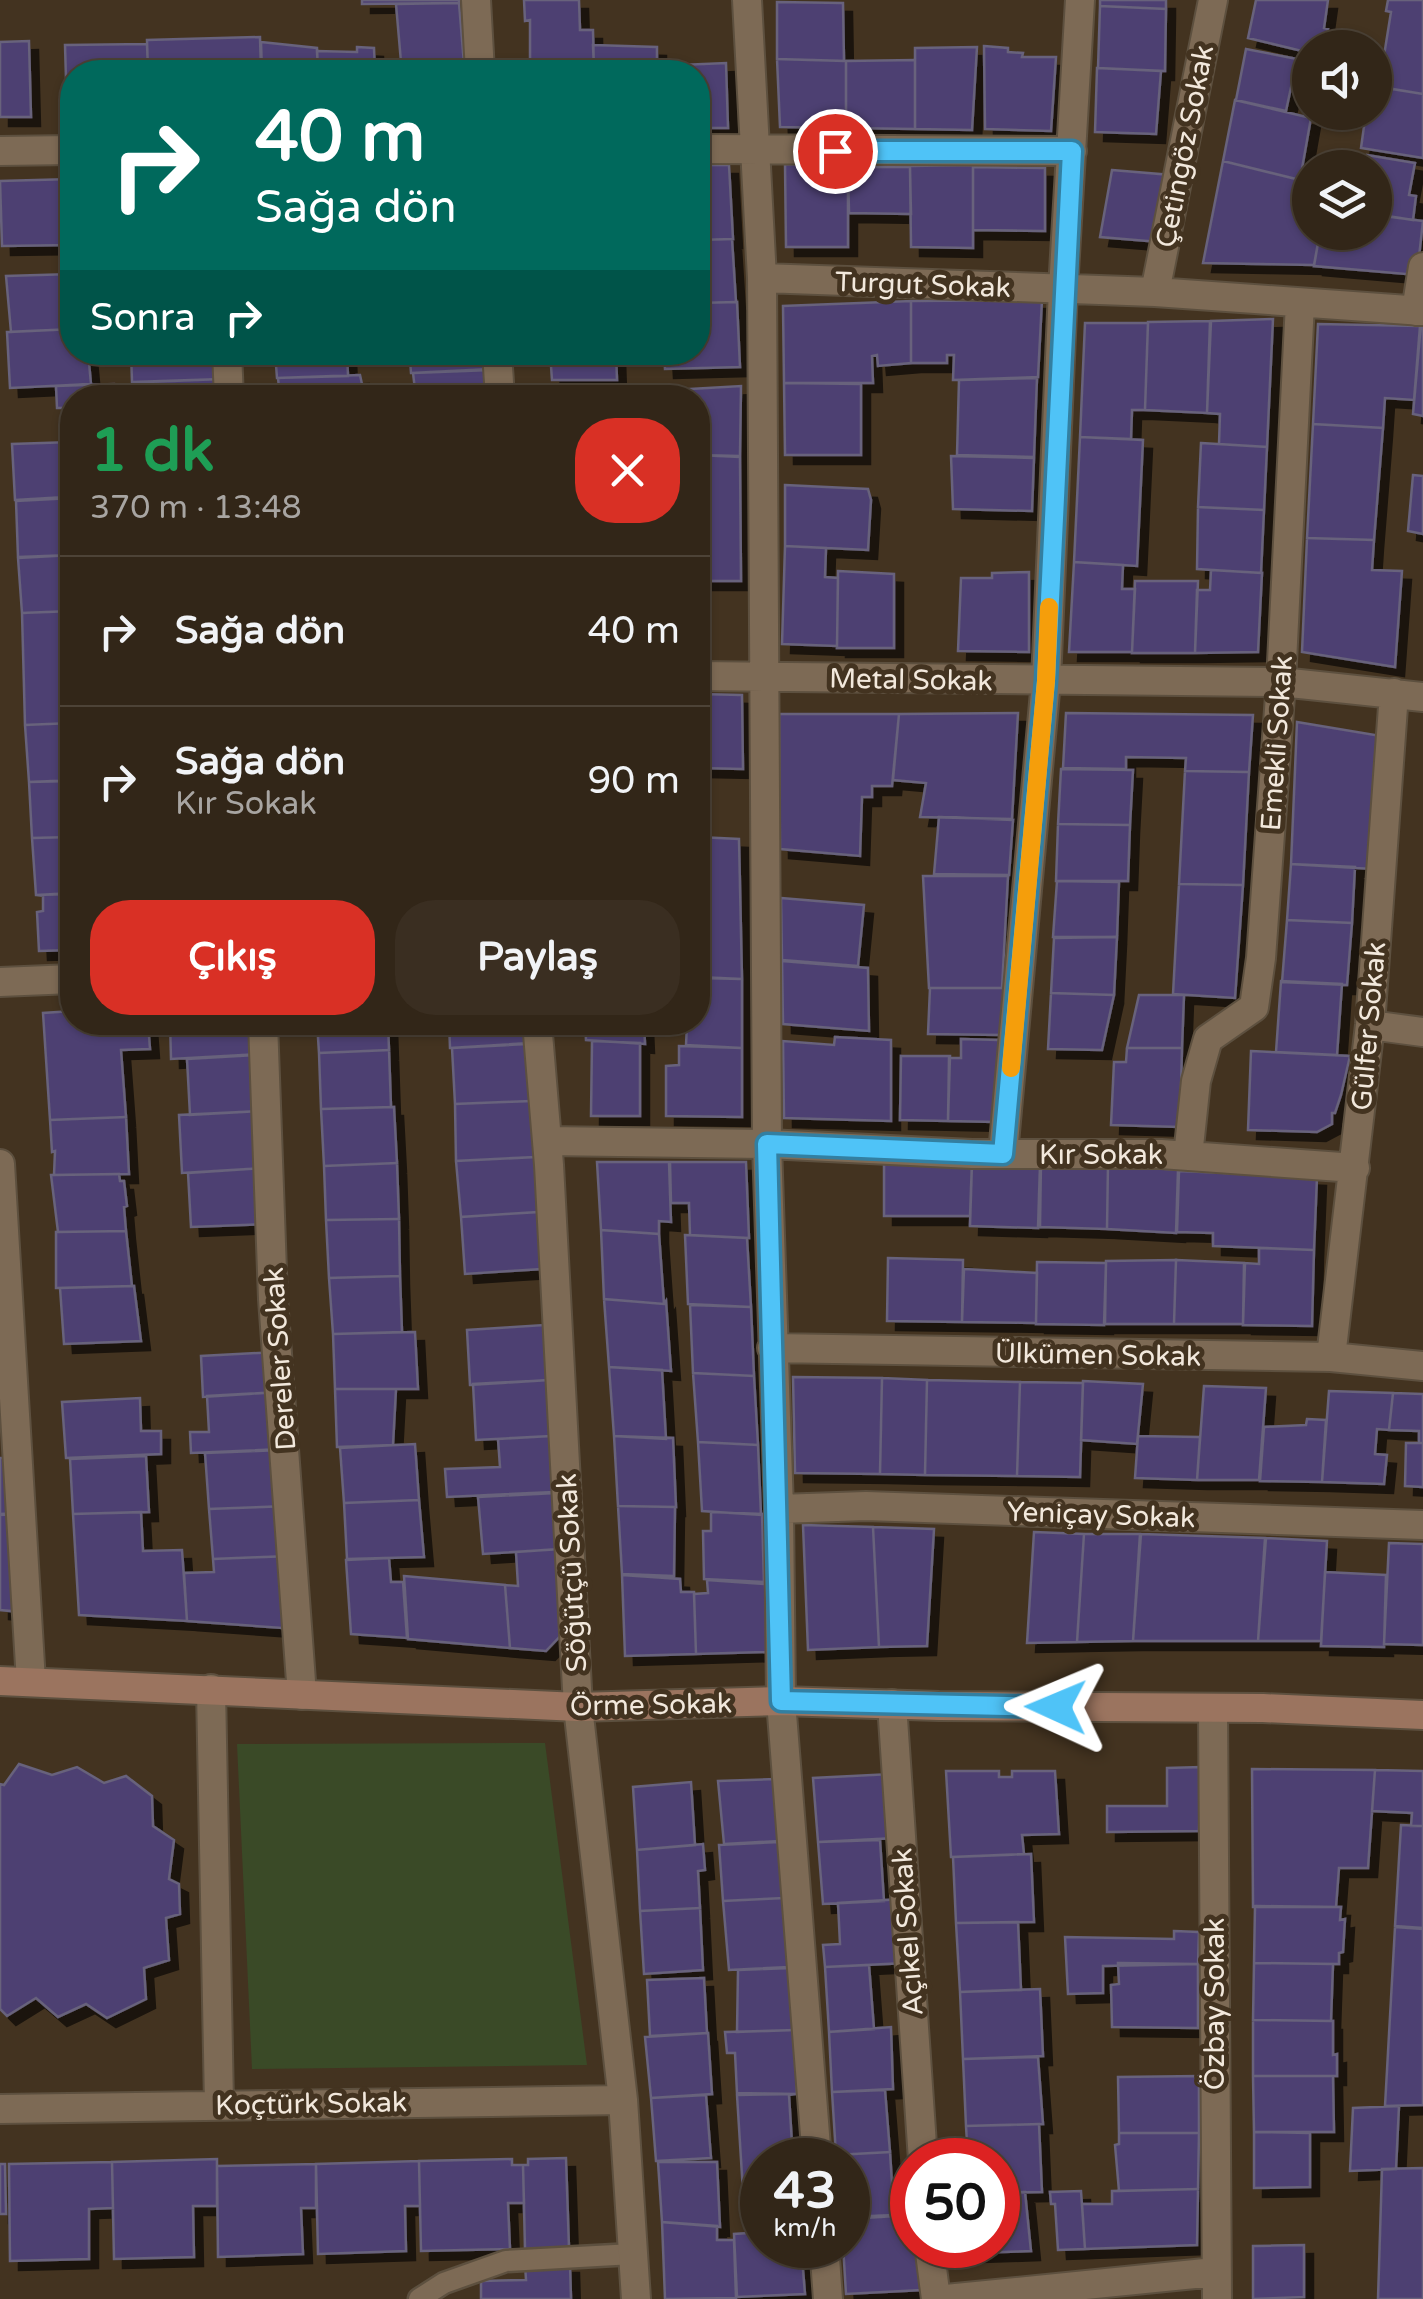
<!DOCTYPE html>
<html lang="tr">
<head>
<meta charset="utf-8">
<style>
	:root { --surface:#322618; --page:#3a2e21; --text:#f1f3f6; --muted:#a8a5a2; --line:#4d4337; --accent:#d93025 }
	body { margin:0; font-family:"Varela Round",sans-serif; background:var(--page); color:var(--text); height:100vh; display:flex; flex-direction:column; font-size:38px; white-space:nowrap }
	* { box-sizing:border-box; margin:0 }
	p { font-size:32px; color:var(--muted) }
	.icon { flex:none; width:55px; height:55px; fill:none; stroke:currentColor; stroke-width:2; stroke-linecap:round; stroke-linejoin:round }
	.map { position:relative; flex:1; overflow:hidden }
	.side { position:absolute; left:60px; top:385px; width:650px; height:650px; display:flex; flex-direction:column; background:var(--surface); border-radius:40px; box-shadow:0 2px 8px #0004,0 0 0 2px var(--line) }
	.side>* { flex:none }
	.guide { position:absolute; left:60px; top:60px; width:650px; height:305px; border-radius:40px; box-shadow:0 2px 8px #0004,0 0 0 2px var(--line); background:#00695c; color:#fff; overflow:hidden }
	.controls { position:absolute; left:1292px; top:30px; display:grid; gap:20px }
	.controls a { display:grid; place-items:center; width:100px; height:100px; border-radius:50%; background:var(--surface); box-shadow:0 2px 8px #0004,0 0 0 2px var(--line); font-size:50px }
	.speed { position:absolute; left:740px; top:2138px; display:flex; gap:20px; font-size:50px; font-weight:700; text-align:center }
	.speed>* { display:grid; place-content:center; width:130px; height:130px; border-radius:50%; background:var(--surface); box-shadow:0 2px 8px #0004,0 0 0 2px var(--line); line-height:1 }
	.speed small { font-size:25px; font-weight:400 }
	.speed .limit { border:15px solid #d22; background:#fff; color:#111 }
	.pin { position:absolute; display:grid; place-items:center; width:85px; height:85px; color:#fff; margin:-42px; border:5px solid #fff; border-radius:50%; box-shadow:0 2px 10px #0007 }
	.me { position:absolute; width:110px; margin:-55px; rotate:271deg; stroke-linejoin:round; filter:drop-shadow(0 0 8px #0008) }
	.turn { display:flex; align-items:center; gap:35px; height:210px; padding:0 30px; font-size:45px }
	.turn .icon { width:130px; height:130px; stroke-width:2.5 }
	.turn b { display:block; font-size:70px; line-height:85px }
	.then { display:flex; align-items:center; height:95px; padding:0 30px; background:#0003; gap:20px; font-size:38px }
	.round { display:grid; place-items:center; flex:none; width:105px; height:105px; border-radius:40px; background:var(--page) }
	.headline { display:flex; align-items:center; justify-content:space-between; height:170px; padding:0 30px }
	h1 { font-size:60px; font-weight:700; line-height:75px; color:#1e9e55 }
	.button { display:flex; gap:20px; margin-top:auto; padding:20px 30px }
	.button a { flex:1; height:115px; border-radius:40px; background:var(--accent); color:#fff; font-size:40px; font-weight:700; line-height:115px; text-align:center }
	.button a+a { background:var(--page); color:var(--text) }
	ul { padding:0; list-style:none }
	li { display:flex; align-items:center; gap:30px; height:150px; padding:0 30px; border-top:2px solid var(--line) }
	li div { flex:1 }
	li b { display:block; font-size:38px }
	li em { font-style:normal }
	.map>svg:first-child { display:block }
</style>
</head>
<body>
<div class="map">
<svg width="1423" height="2299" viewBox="0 0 1423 2299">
	<defs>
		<filter id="shadow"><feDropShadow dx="9" dy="9" stdDeviation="0" flood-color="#0009"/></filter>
	</defs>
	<rect width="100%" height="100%" fill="#433320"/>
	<path fill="#3a4a27" d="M545,1743l42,322 -335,4 -15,-325z"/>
	<path fill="#4e4172" stroke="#67627b" stroke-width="2.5" filter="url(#shadow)" d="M362,0h97v3l-97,1z
		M524,0h55l1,30h13l1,42h-64v-52l-5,1z
		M1100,0h66v9l-66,-3z
		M1256,0h72l-4,28 4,1 -3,19h-15v5l-62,-15z
		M1388,0h35v94l-44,-7 12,-75 -5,-1z
		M777,2l66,1 1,58 -67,-2z
		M459,3l5,61 -63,-2 -5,-58z
		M1100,6l66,3 -1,62 -67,-3z
		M260,37l1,35h-113l-1,-32z
		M29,41l2,76h-31v-75z
		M261,42l56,6 1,24h-56z
		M147,44l1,28h-76l-1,45 1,-38h-6l-1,-34z
		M593,45l64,2v25h-63z
		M984,46l24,2v4l15,1 -1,4h34l-5,74 -66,-2z
		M357,47l17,1 1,24h-57l-1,-21 40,1z
		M977,47l-5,83 -57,-1v-81z
		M1246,49l51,10 -11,52 -50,-11z
		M777,59l69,2v67l-66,-1z
		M915,60v69l-69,-1v-67z
		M419,63l49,2v7h-49z
		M726,63l2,65h-30v-56h-41v-6z
		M1097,68l64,3 -5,63 -61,-2z
		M1375,86l48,8v64l-62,-10 5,-36h9z
		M1235,100l76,18 -11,62 -77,-19z
		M1367,155l48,8 -6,32 7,1 -3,24 -38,-6v-46h-9z
		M1223,161l77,19 -4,22 14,2v28h10l-6,33 -111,-2z
		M785,164l63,2v81h-62z
		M698,165h31l4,74 -35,1z
		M973,165v83l-62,-1 -1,-81z
		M848,167h62l1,47 -62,-1z
		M973,167l72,1v63l-72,-1z
		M1112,170l59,5 -12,67 -59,-5z
		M72,179v66l-70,1 -2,-65z
		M1375,215l48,6 -6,54 -103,-9 6,-34h55z
		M732,239l4,63 -38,1v-63z
		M72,274v55l-61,3 -5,-56z
		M1042,300l-4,77 -85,3 1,-25h-7v8h-36v-62z
		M911,301v62l-33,3 -1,-11 -5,1 1,27h-89l-1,-77z
		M737,302l3,65 -75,2 -1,-17h34v-49z
		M1273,319l-6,128 -48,-3 1,-30 -13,-1 4,-92z
		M1210,321l-3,92 -62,-3 3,-88z
		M1085,323h63l-3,87h-13l-1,29 -51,-2z
		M1318,324l102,2 -6,74 -29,-2 -2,30 -70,-4z
		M1421,324h2v92l-10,-2z
		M72,329v23h16l3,32 -81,4 -3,-56z
		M131,352h90l1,27 -90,3z
		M275,352h72l1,24 -71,2z
		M404,352h84l2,17 -79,4 -1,-13h-5z
		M550,352h66l1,28h-65z
		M491,370l2,28h-77l-3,-25z
		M360,375l5,23h-85l-2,-20z
		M1037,378l-3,79 -77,-2 2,-75z
		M222,379l1,19h-75l-1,-16z
		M784,383l77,1v71h-76z
		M114,384l1,14h-43v38v-11h-6l-1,-17h-8l-1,-22z
		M741,386l-1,70 -42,-1v-57h-42v-7z
		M554,390l102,1v7h-102z
		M1313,424l70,4 -9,112 -67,-2z
		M1080,437l63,3 -6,126 -63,-4z
		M72,442v39h-6v16l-51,3 -3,-56z
		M1201,443l66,4 -3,63 -66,-3z
		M698,455l42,2 1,124h-43z
		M951,456l83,2 -2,53 -79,-2z
		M1413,475l10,1v58l-15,-3z
		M785,485l83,4 3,11 -3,50 -83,-4z
		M72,498v57l-54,2 -2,-56z
		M1198,507l66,3 -3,63 -64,-4z
		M1307,538l67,2 -2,30 30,1 -7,96 -93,-15z
		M785,546l41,2 -1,29 13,1 -1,68 -55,-2z
		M72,555v56l-50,2 -4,-55z
		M1074,562l49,3 -1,24h13l-3,63h-63z
		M1211,570l51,3 -4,79 -63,1 2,-63h13z
		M838,571l56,3v74h-57z
		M1029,572v80l-71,-1 3,-73h31v-5z
		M1135,581h63l-3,72h-63z
		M72,611v112l-47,2 -3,-112z
		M698,694l44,1 1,74 -45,-1z
		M1018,713l-6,106 -92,-2 6,-34 -33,-3 6,-66z
		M1066,713l187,2 -4,57 -64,-1 1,-13 -60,-1v12l-63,-1z
		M779,714h120l-7,72h-20v11h-10l-2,59 -80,-7z
		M1297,722l84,14 -9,133 -81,-5z
		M72,723v58l-43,1 -4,-57z
		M1061,769l72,1 -3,55 -72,-1z
		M1185,771l64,1 -6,113 -64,-1z
		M53,781h19v56l-40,1 -3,-56z
		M939,817l74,3 -4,55 -75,-1z
		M1058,824l72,1 -2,56h-72z
		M72,837v57l-36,1 -4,-57z
		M698,837l41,2 3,140 -44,-2z
		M1291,864l64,3 -3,56 -65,-3z
		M923,876h85l-6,112h-73z
		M1057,881l62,1 -2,55h-64z
		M1179,884l64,1 -8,113 -62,-4z
		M72,893v57l-33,1 -2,-39 6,-1v-15l-7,-1z
		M781,898l83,7 -6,61 -76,-6z
		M1287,920l65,3 -5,62 -65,-3z
		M1117,937l-3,58 -63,-2 3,-55z
		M782,961l86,7 1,63 -86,-7z
		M698,978l44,1v69l-56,-3 1,-21 -3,-2h14z
		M1281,981l61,3 -5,71 -61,-3z
		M930,988h74l-2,47 -74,-1z
		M1051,993l63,2 -12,55 -54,-1z
		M1139,995h45l-2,53h-55z
		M72,1011v11h76l2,27 -29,1 5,67 -76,3 -7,-107z
		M170,1022h86l5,32 -90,5z
		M317,1022h71l1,28 -70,3z
		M449,1022h78l2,21 -79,5z
		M585,1022h59l1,22 -59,-4z
		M835,1037l56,3v81l-107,-3 -1,-77 51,4z
		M961,1039l39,1 -4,82 -48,-1 1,-63h12z
		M592,1041l48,2v73h-49z
		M527,1044l4,57 -76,3 -3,-56z
		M679,1046l63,2v69l-76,-1v-50l13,-1z
		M1127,1048h55l-2,79 -69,-2 3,-63h12z
		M389,1050l2,57 -70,2 -2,-56z
		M1251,1051l99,5 -9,39 -6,18h-3v11l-15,8 -69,-2z
		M257,1055l3,56 -70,4 -3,-56z
		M901,1056h49l-2,65 -48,-1z
		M531,1101l4,56 -79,4 -1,-57z
		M394,1107l3,56 -73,3 -3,-57z
		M260,1111l5,57 -83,5 -3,-58z
		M126,1117l3,57 -75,1 1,-24 -3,1 -2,-32z
		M535,1157l3,55 -77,5 -5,-56z
		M884,1160l88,1 -2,55h-86z
		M597,1162h72l2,60 -12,-1v13l-58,-4z
		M670,1162h76l3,76 -59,-3 -1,-32h-18z
		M1041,1162l67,2 -1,65 -67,-2z
		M397,1163l2,56 -73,1 -2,-54z
		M972,1163l68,2 -2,63 -68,-2z
		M1108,1164l70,6 -2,63 -69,-4z
		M265,1168l3,56 -77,3 -3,-54z
		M1179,1171l138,6 -3,73 -101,-4v-13l-36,-1z
		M119,1174l1,7h4l3,25 -3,1 2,24 -68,1 -7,-57z
		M538,1212l4,57 -77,5 -4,-57z
		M399,1219l1,57 -71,2 -3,-58z
		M601,1230l58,4 5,70 -60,-5z
		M126,1231l6,55 -76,2v-56z
		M685,1235l62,3 4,69 -63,-3z
		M1259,1248l55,2 -2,76 -69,-1 2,-62 14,1z
		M888,1258l75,2 -1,62 -75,-1z
		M1176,1260l-2,64h-69l1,-63z
		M1176,1260l68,3 -1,61h-69z
		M1037,1262l69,1 -2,62 -68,-1z
		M964,1269l73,4 -1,50 -74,-1z
		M400,1276l2,56 -69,2 -4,-56z
		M134,1286l7,55 -77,3 -4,-56z
		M604,1299l60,5 2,-3 5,70 -62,-4z
		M690,1305l61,2 3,69 -61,-3z
		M544,1325l4,55 -78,5 -3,-55z
		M415,1332l3,57h-83l-2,-55z
		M276,1352l3,40 -76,5 -2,-41z
		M609,1367l53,3 4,69 -52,-3z
		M693,1373l61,3 4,69 -60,-3z
		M793,1377l89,1 -2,96 -85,-1z
		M882,1378l45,2 -2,95 -45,-1z
		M548,1380l3,56 -75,4 -3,-56z
		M927,1380l93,2 -3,94 -92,-1z
		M1083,1381l60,3 -6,60 -56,-4z
		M1020,1382l63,1 -3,94 -63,-1z
		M1204,1386l62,2 -7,92h-62z
		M335,1389h61l-3,56 -56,2z
		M1329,1391l64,2 -4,37 -12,-1 -2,25 12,1 -3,29 -62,-2z
		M278,1392l4,57 -91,4 -1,-21h19l-2,-36z
		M1393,1393l30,1v49h-4v-12l-30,-1z
		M140,1398l1,33h20v23l-95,4 -4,-56z
		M1307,1419l19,1 -4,62 -62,-1 4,-54 42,-2z
		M551,1436l3,56 -107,5 -2,-28 55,-2 -2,-28z
		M614,1436l59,2 3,69 -58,-1z
		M1138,1436l62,1 -3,43 -62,-2z
		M698,1442l60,3 3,70 -59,-4z
		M1406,1443h17v44l-18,-1z
		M415,1444l4,56 -75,3 -4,-55z
		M282,1450l4,56 -77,3 -4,-56z
		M146,1456l3,56 -76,2 -3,-55z
		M0,1458h16l2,55 -18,1z
		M556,1493l4,56 -77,5 -5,-57z
		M419,1500l5,57 -77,2 -3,-56z
		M286,1506l4,50 -77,3 -4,-50z
		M618,1506l57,1 -1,69 -52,-2z
		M141,1512l2,39 39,-1 5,71 -108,-6 -6,-101z
		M711,1512l51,2 2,68 -60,-3 -1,-48h8z
		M17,1514l5,98 -22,-2v-95z
		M803,1525l70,2 6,120 -71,3z
		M873,1527l61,2 -7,117 -48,1z
		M1034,1532l50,2 -7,108 -50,1z
		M1084,1534h56l-7,107 -56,1z
		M1141,1534l124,4 -7,103h-125z
		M1266,1538l61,3 -6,100h-63z
		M1389,1543l34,1v101l-39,-1z
		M560,1549l6,81 -20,21 -36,-3 -5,-63 13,1 -2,-34z
		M290,1556l6,73 -109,-8 -3,-48 30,-1 -1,-13z
		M389,1558l2,24h12l4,56 -56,-4 -5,-74z
		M1325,1572l61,3 -2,72 -63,-1z
		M622,1575l58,4 1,13h13l2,62 -71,2z
		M404,1576l101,9 5,63 -102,-9z
		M707,1580l58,4 3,68 -72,2 -2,-60 14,-1z
		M19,1764l33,11 25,-8 27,16 22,-7 26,20 1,30 21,14 -5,39 10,5 1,30 -14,4 3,42 -25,8 2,31 -39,19 -21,-14 -28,13 -22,-19 -29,18 -7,-7v-225l4,1z
		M1201,1767l-2,64 -92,1v-26h60v-38z
		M1252,1769l123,1 -7,98h-29l-3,39h-83z
		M1375,1770l48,1v55h-12l1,-13 -40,-2z
		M946,1771h53v6h13v-6h43l4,63 -37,1 2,19 -73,3z
		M891,1774l5,64 -78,4 -5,-64z
		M776,1779l4,62 -56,3 -6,-63z
		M691,1782l4,63 -58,5 -4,-63z
		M1401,1825l22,1v102l-28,-2z
		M880,1840l4,61 -61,3 -5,-62z
		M779,1842l5,56 -61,3 -4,-56z
		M703,1844l2,26 -7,1 2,37 -60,3 -3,-61z
		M1031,1854l3,68 -78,1 -3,-66z
		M784,1898l5,69 -60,3 -6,-69z
		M902,1899l4,64 -81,4 -2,-22 17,-1 -2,-41z
		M1255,1906l86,1 -1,13 5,-1 -2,33 -4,1v11l-85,-1z
		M700,1908l3,62 -59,4 -4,-63z
		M1018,1922l3,68 -61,2 -4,-69z
		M1395,1927l28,2v176l-38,1z
		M1174,1931l25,1 -1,32 -95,2v27l-35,1 -3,-57 109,2z
		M1118,1963l80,1v64l-86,-1 -1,-42 8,-1z
		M1254,1963l79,1 -2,57 -78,-1z
		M869,1965l5,64 -45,3 -4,-65z
		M791,1968l4,62 -58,2 1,-62z
		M704,1978l3,55 -57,3 -3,-56z
		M1040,1989l3,67 -80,3 -3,-67z
		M1253,2020l80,1v34l4,-1v22h-84z
		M891,2027l2,62 -61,3 -3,-60z
		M795,2030l2,64 -60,-1 -2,-40h-8l-2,-21z
		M708,2033l4,61 -61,4 -6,-61z
		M1038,2057l5,67 -77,2 -3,-67z
		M1199,2076v57h-80l-1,-56z
		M1253,2076h80l1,56h-80z
		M885,2090l5,62 -54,3 -4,-63z
		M795,2094l-6,1 4,65h-31v63l-17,1 -8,-129z
		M706,2095l5,63 -55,3 -5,-63z
		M1399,2106l-3,63 -46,2 3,-63z
		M1039,2124l3,68 -44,1v-33h-30l-2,-34z
		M1254,2132l56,1v54l-56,1z
		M1119,2133h80l-1,56 -79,2 -4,-46 4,-1z
		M890,2152l4,63 -46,2v-57h-12v-5z
		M566,2158l3,90 -44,1 -2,-84h5v-6z
		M217,2159v47h-24l1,51 -80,2 -2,-97z
		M512,2159v6h11l1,38h-16l2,46 -89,2 -2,-90z
		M419,2161l1,45h-15l1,45 -88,3 -2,-90z
		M112,2162l1,46 -24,1v50l-79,2 -1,-97z
		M658,2162h59l3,65 -58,-5z
		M0,2164h5l1,50h-6z
		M316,2164v44h-15l2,46 -85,3 -1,-91z
		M1423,2168v131h-45l4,-130z
		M1198,2189l-1,56 -112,4 -3,-45h30v-13z
		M1081,2191l4,58 -27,1 -3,-46h-4l-1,-12z
		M1025,2192l6,59 -57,2 -1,-8h25v-52z
		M912,2215v30h8l2,45 -76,4 -3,-49h5v-26z
		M662,2222l55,4v14h17l2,58 -71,1z
		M762,2223v22h39l4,49 -68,3 -3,-63 14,-1v-9z
		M1304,2245v52l-51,2v-53z
		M525,2264h45l1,35h-90v-18l45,-1z"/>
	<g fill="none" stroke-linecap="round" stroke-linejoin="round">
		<defs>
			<path id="service" d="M419,2299l25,-16 62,-22 127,-7"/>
			<path id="minor" d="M476,0l4,72
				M747,0l15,278 393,14 268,19
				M698,149l374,2
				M0,151l72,-1
				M762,278l5,866 12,365 2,192 36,459
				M1155,292l58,-292
				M1416,311l7,-44
				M227,352l2,46
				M497,352l3,46
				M698,676l583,6 142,15
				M0,982l72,-3
				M263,1022l10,277 29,396
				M537,1022l12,143 29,542 45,393 13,199
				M1370,1025l53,7
				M547,1141l220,3 205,10h189l194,14
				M1003,1154l43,-473 17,-392 17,-289
				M1188,1156l8,-75 12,-42 46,-32 7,-49 20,-276 19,-379
				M0,1164l31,518
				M772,1348l559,9 92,9
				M1331,1357l39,-332 24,-332
				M779,1509l87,-3 557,19
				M211,1689l8,415
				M892,1704l31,456
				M1213,1708l4,591
				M0,2109l623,-9
				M824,2245l4,54
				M929,2245l7,54
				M946,2299l269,-27"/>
			<path id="secondary" d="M0,1681l578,26 203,-6 158,5 324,2 160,7"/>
		</defs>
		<use href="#service" stroke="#5d503f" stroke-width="25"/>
		<use href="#minor" stroke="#5d503f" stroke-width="32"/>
		<use href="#secondary" stroke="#5d503f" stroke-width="32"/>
		<use href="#service" stroke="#7d6a55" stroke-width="20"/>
		<use href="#minor" stroke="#7d6a55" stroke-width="28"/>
		<use href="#secondary" stroke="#9b745f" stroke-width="28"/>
	</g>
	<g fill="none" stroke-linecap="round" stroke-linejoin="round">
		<defs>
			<path id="route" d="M835,151h237l-26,530 -43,473 -236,-10 14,557 275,6"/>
		</defs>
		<use href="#route" stroke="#337fa1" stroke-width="25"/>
		<use href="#route" stroke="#4fc3f7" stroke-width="18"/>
		<path stroke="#f59e0b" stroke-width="18" d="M1011,1068l35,-387 3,-74"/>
	</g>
	<g text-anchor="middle" stroke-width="10" stroke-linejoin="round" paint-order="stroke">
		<g font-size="28" fill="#f2e8dc" stroke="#433320">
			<text transform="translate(1184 146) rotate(-79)" y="10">Çetingöz Sokak</text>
			<text transform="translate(923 284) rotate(2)" y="10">Turgut Sokak</text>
			<text transform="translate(911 679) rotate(1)" y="10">Metal Sokak</text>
			<text transform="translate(1276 743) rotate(-86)" y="10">Emekli Sokak</text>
			<text transform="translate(1368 1026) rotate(-85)" y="10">Gülfer Sokak</text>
			<text x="1101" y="1164">Kır Sokak</text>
			<text transform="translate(1098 1354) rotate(1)" y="10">Ülkümen Sokak</text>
			<text transform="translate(279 1359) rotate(-94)" y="10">Dereler Sokak</text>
			<text transform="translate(1101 1514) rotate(2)" y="10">Yeniçay Sokak</text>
			<text transform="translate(571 1573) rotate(-93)" y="10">Söğütçü Sokak</text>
			<text transform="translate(651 1704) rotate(-1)" y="10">Örme Sokak</text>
			<text transform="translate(907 1932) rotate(-94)" y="10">Açıkel Sokak</text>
			<text transform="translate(1214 2004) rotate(-90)" y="10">Özbay Sokak</text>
			<text transform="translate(311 2103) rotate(-1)" y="10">Koçtürk Sokak</text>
		</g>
	</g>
</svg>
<div class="controls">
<a><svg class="icon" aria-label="sound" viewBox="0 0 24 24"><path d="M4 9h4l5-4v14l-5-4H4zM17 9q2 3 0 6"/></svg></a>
<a><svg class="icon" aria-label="layers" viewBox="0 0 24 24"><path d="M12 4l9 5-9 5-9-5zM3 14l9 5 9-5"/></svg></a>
</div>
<div class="speed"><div>43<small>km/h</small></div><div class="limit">50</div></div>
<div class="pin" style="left:835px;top:151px;background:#d93025"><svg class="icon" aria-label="arrive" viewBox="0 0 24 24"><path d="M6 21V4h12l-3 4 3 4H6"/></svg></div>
<svg class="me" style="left:1056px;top:1707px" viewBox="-20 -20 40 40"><path d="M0-17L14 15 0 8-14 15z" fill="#4fc3f7" stroke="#fff" stroke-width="4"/></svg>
<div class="guide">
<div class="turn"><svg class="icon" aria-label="right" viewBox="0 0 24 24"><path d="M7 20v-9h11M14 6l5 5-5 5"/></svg><div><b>40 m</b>Sağa dön</div></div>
<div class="then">Sonra<svg class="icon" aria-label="right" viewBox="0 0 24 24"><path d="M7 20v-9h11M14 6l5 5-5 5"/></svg></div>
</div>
<section class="side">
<div class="headline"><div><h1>1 dk</h1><p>370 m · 13:48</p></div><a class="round" style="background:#d93025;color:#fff"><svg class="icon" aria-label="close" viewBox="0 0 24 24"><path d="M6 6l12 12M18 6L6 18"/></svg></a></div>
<ul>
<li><svg class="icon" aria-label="right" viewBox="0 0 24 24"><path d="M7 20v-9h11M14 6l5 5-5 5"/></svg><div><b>Sağa dön</b></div><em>40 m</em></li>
<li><svg class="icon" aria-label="right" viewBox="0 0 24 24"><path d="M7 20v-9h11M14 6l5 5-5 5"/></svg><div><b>Sağa dön</b><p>Kır Sokak</p></div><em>90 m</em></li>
</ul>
<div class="button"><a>Çıkış</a><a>Paylaş</a></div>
</section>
</div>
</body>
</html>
